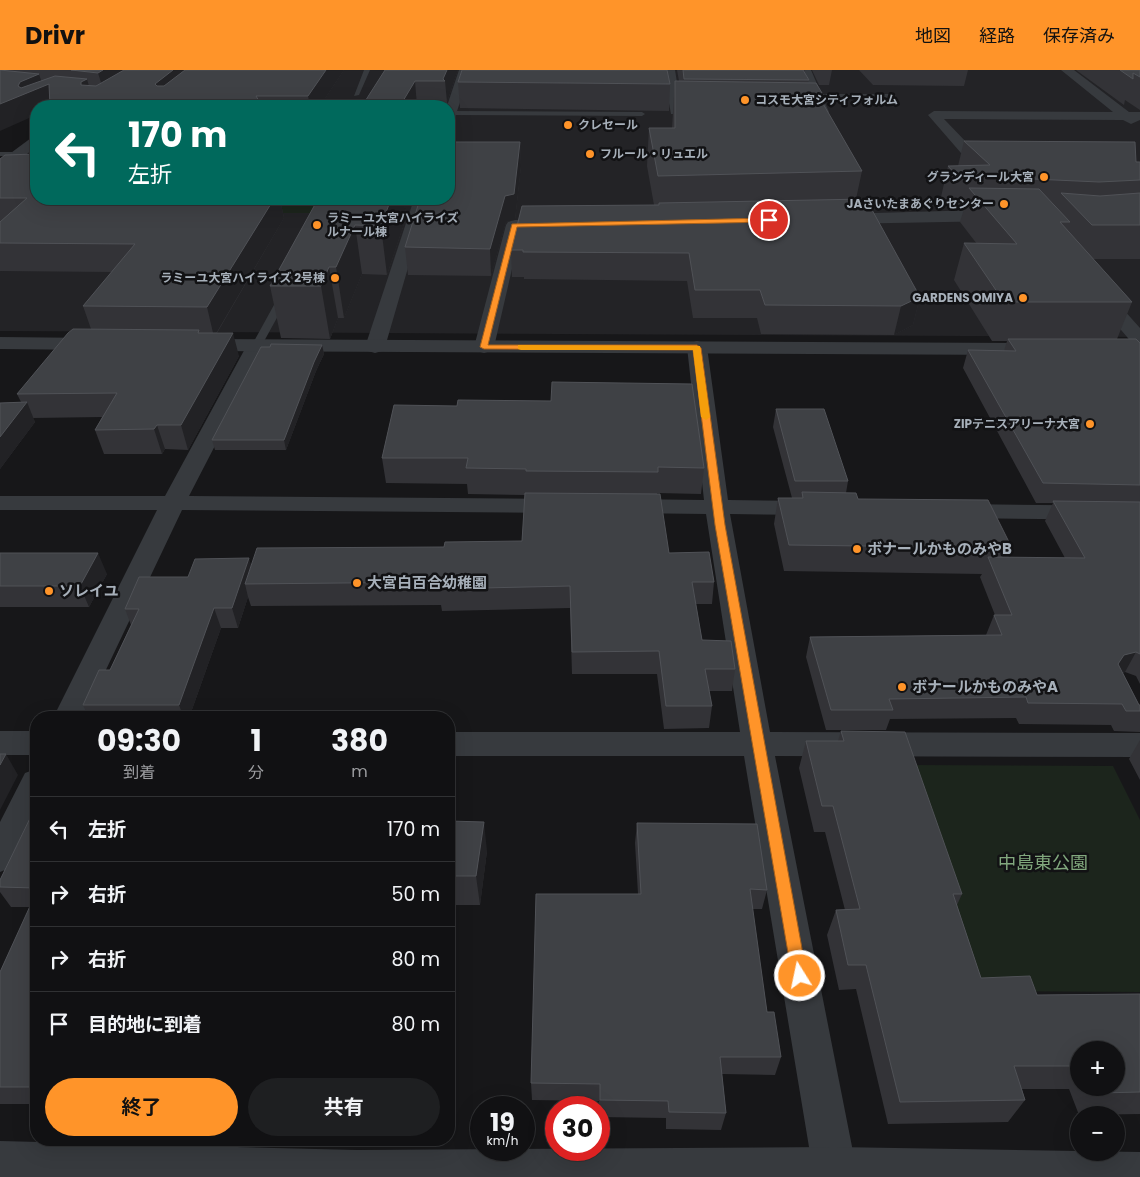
<!DOCTYPE html>
<html lang="ja">
<head>
<meta charset="utf-8">
<style>
	:root { --surface:#111113; --page:#1e1f21; --text:#f1f3f6; --muted:#9c9da0; --line:#303133; --accent:#ff9429 }
	body { margin:0; font-family:Poppins,"Noto Sans JP",sans-serif; background:var(--page); color:var(--text); height:100vh; display:flex; flex-direction:column; font-size:19px; white-space:nowrap }
	* { box-sizing:border-box; margin:0 }
	p { font-size:16px; color:var(--muted) }
	.icon { flex:none; width:28px; height:28px; fill:none; stroke:currentColor; stroke-width:2; stroke-linecap:round; stroke-linejoin:round }
	.map { position:relative; flex:1; overflow:hidden }
	.side { position:absolute; left:30px; top:641px; width:425px; height:435px; display:flex; flex-direction:column; background:var(--surface); border-radius:20px; box-shadow:0 5px 20px #0002,0 0 0 1px var(--line) }
	.side>* { flex:none }
	.hud { position:absolute; left:30px; top:30px; width:425px; height:105px; border-radius:20px; box-shadow:0 5px 20px #0002,0 0 0 1px var(--line); background:#00695c; color:#fff; overflow:hidden }
	.fabs { position:absolute; left:1070px; top:971px; display:grid; gap:10px }
	.fabs a { display:grid; place-items:center; width:55px; height:55px; border-radius:50%; background:var(--surface); box-shadow:0 5px 20px #0002,0 0 0 1px var(--line); font-size:25px }
	.speed { position:absolute; left:470px; top:1026px; display:flex; gap:10px; font-size:25px; font-weight:700; text-align:center }
	.speed>* { display:grid; place-content:center; width:65px; height:65px; border-radius:50%; background:var(--surface); box-shadow:0 5px 20px #0002,0 0 0 1px var(--line); line-height:1 }
	.speed small { font-size:12px; font-weight:400 }
	.speed .limit { border:8px solid #d22; background:#fff; color:#111 }
	.pin { position:absolute; display:grid; place-items:center; width:42px; height:42px; color:#fff; margin:-21px; border:2px solid #fff; border-radius:50%; box-shadow:0 1px 5px #0007 }
	.me { position:absolute; width:55px; margin:-28px; rotate:350deg; stroke-linejoin:round; filter:drop-shadow(0 0 4px #0008) }
	.turn { display:flex; align-items:center; gap:18px; height:105px; padding:0 15px; font-size:22px }
	.turn .icon { width:65px; height:65px; stroke-width:2.5 }
	.turn b { display:block; font-size:35px; line-height:42px }
	.eta { display:flex; justify-content:space-evenly; align-items:center; height:85px; text-align:center }
	.eta b { font-size:30px; font-weight:700; line-height:35px }
	.primary-button { display:flex; gap:10px; margin-top:auto; padding:10px 15px }
	.primary-button a { flex:1; height:58px; border-radius:30px; background:var(--accent); color:#111; font-size:20px; font-weight:700; line-height:58px; text-align:center }
	.primary-button a+a { background:var(--page); color:var(--text) }
	ul { padding:0; list-style:none }
	li { display:flex; align-items:center; gap:15px; height:65px; padding:0 15px; border-top:1px solid var(--line) }
	li div { flex:1 }
	li b { display:block; font-size:19px }
	li em { font-style:normal }
	header { display:flex; align-items:center; gap:30px; box-sizing:border-box; height:70px; padding:0 25px; background:var(--accent); color:#111 }
	header strong { font-size:24px }
	nav { display:flex; gap:28px; margin-inline-start:auto; font-size:18px }
	.map>svg:first-child { display:block }
</style>
</head>
<body>
<header>
<strong>Drivr</strong>
<nav><a>地図</a><a>経路</a><a>保存済み</a></nav>
</header>
<div class="map">
<svg width="1140" height="1107" viewBox="0 0 1140 1107">
	<rect width="100%" height="100%" fill="#171719"/>
	<path fill="#232326" d="M181,0h959v267l-1140,-6v-146l36,14h413v-93h-328z"/>
	<path fill="#1c251c" d="M267,129h129l-5,14h-133z
		M910,695l203,1 27,54v172l-158,-1z"/>
	<g fill="none" stroke-linecap="round" stroke-linejoin="round">
		<path fill="#373a3e" fill-rule="evenodd" d="M364,0h6l-11,25 -5,1z
			M816,24h77l3,2 -3,2 -79,-1v-2z
			M449,41l193,1 3,2 -3,2 -192,-1z
			M0,82h17l4,2 -4,2h-17z
			M285,221l5,3 -28,51 -1,2h-8l-1,-2 28,-51z"/>
		<path fill="#373a3e" fill-rule="evenodd" d="M459,0h12l-16,47 -6,4v-15h-2z
			M663,0h12l6,37 25,1 2,3 -2,3h-35z
			M799,0h12l18,42 -2,3 -9,1 -6,-4 4,-3z
			M1061,0h13l55,42h11v8l-9,4 -8,-4 -179,-1 26,27 34,2 2,3 -7,4 -38,-2 -33,-38 6,-4 179,1z
			M414,129h14l-43,148 -3,4 -7,2 -7,-2 -3,-4z
			M980,140l24,3 3,3 -3,3 -5,2 -160,3 -5,-2 -3,-3 3,-3 5,-2z
			M514,150h40l6,2 2,3 -2,3 -39,2 -27,117 -3,4 -7,2 -7,-2 -3,-4 32,-122 2,-3z
			M1099,218l6,1 35,39v18l-7,-2 -40,-47 -3,-4 3,-4z
			M257,269l7,2 3,4 -78,151 372,3 8,2 4,5 -4,5 -8,2 -379,-3 -99,208h-30l104,-208h-157v-14h165l82,-151 3,-4z
			M697,271l7,2 3,4 21,153 86,1 9,2 3,5 -3,5 -9,2 -84,-1 40,218 370,1v24l-365,-1 83,421h-44l-70,-421h-295v-24h291l-34,-218 -82,-1 -8,-2 -4,-5 4,-5 8,-2 80,1 -17,-153 3,-4z
			M957,434l183,2v14l-183,-2 -9,-2 -3,-5 3,-5z
			M0,661h36v24h-36z
			M36,699v47l-24,51 -12,5v-50l25,-49z"/>
		<path fill="#373a3e" fill-rule="evenodd" d="M36,67v10l-31,24 -5,1v-11l31,-23z
			M0,267l96,1 7,2 3,4 -3,4 -7,2 -96,-1z
			M199,269l842,4 7,2 3,4 -3,4 -7,2 -842,-4 -7,-2 -3,-4 3,-4z
			M0,1071l357,9 478,-3 305,5v25h-1140z"/>
	</g>
	<path fill="#333337" fill-rule="evenodd" d="M0,0h344l-24,36h-284z
		M385,0h73l-11,32v4h-85z
		M677,0h128v3l4,7 -1,3 14,10 -1,7 41,71 -6,28 64,98 -7,28 -19,10 -133,-1 -4,-16h-64l-6,-37 -163,-2v-2h-12l-1,-27 143,-45 -7,-39 2,-38h23l3,-47h4z
		M812,0h20l-3,15h-10z
		M859,0h109l-4,16 -91,-1z
		M1076,0h64v40l-15,-10 -1,5z
		M458,12l212,2 -1,27 -209,-3z
		M964,71l176,21v97h-48l40,43 -15,37 23,4v341l-4,-8 -11,-4 -2,1 16,32h1v27l-26,-1 -3,-6 -92,-1 -3,-6 -126,1 -4,11h-60l-20,-73 4,-20 176,-2 8,-20h1l-15,-38 2,-3 -198,-3 -10,-47 4,-26h14l-19,-71 3,-18 72,72 -2,12 12,6 154,49 -4,10h57l-20,-37 8,-18h-17l-73,-135 5,-18 36,1 3,-10h-15l-38,-61 10,-37 13,1 -17,-22 4,-13h-14l-9,-12 7,-31h10z
		M520,72l1,24 -6,54 -9,2 -15,54 -83,-1 -3,-28 44,-48z
		M0,89l274,40h6l4,19 -67,115 22,23 -51,94 -23,-1 -3,5h-58l-9,-24 7,-13 -69,1 2,4 -35,47v-66l21,-1 -4,-8 74,-65 -8,-23 29,-34 -112,-1z
		M318,129h86l2,19 -19,57 -25,-1 -18,44h-6l-8,21 -49,-1 -11,-52z
		M322,275l2,9 -8,17 -30,79h-71l-3,-10z
		M394,335l310,63 -3,26 -44,-1v1l12,59 45,29 -2,22h-16l6,36 33,29 -3,22h-23l3,15 -3,22 -45,1 -7,-55h-85l-2,-66 -128,3 -1,-6 -190,1 -3,-9 -10,31h-17l-32,90h-100l-6,-13 27,-35 21,-45 -6,-16 63,-32 63,-11 193,-19 78,-6 3,-46 -57,-1 -1,-10 -81,-1 -4,-25z
		M0,483l107,21 -18,33h-89z
		M841,661l121,163 -5,11 24,73 56,17 103,-1v120l-61,1 -10,-26h-47l3,11 -17,22 -120,2 -32,-135 -17,1 -12,-55 9,-25h9l-20,-78h-11l-15,-64 7,-27h32zM1079,980l37,38h-37z
		M1140,670v40l-11,-21z
		M36,736v298h-36v-132l30,-65h-19l-11,-15v-12z
		M449,751l38,30 -7,54h-31z
		M637,753l130,67 -5,19h-10l15,103 14,45 -6,18 -53,-1 4,39 -5,17 -55,-1v-11l-67,-1v-16l-67,-1 -1,-17 107,-189 -3,-51z"/>
	<path fill="#222225" d="M103,0h43l-41,25 -7,-22z
		M173,0h32l-44,36 -6,-22z
		M326,0h18l-24,36h-10l-2,-10z
		M447,0h11l-11,32 -2,-21 -2,-2z
		M39,4l4,12 6,-2 6,22h-19v9l-36,16v-27l20,-22z
		M87,9l6,22 -12,-16v-3z
		M415,11l2,25h-17z
		M822,23l-6,36 2,-34z
		M520,72l1,24 -6,54 -9,2 -15,54 -1,-27z
		M274,129h6l4,19 -70,119 -7,-30z
		M391,129h13l2,19 -19,57 -6,-49z
		M355,155l7,49 -18,44 -8,-51z
		M329,197l9,51 -8,21 -9,-53z
		M920,227l-7,28 -19,10 7,-29z
		M233,263l6,23 -51,94 -7,-25z
		M322,275l2,9 -8,17 -30,79 -2,-10 30,-78z
		M27,332l8,20 -35,47v-32z
		M157,355l8,24 -3,5 -8,-25z
		M98,483l9,21 -18,33 -9,-21z
		M249,488l6,20 -10,6 3,13 -10,31 -6,-20z
		M214,538l7,20 -32,90h-5l-5,-13z
		M1136,582l-11,20 -12,3 5,-11 6,-9z
		M6,684l12,21 -18,35v-45z
		M484,752l3,29 -7,54 -4,-29z"/>
	<path fill="#3f4145" stroke="#505257" d="M0,0l39,4 -19,8 -2,4 3,2 34,-12 32,3 -6,3v3l15,1 28,-16h49l-18,14 2,2h7l21,-16h141l-18,26h-52l6,10h-212l-1,-22 -49,20z
		M71,0h32l-5,3z
		M385,0h62l-4,9 2,2h-30l-15,25h-38z
		M462,0h205l3,14 -212,-2z
		M683,0h120l6,10 -125,-1z
		M1120,0h20v7l-7,-4v6z
		M675,11l141,2 6,10 -4,2 44,76 -204,5 -9,-48h26z
		M964,71l171,1 1,20h4v18l-41,2 -110,-5h-31l-10,-11 42,-1z
		M452,72h68l-6,52 -9,2 -15,53 -85,-2 15,-48h29v-47z
		M36,84v45h238l-67,108 -124,-1 52,-62 -135,-1v-21l27,-24h-27v-39l5,-4z
		M969,118l70,1 31,33h-10l72,80h-128l-40,-59 53,1z
		M1061,123l39,3 40,-3v32h-48z
		M318,129h73l-10,27 -26,-1 -19,42h-7l-8,19h-51z
		M866,129l54,98 -19,9 -136,-1 -5,-15h-65l-6,-37 -166,-1v-2h-12l11,-44 137,-1v-2z
		M73,259l126,1 -1,3h35l-52,92h-24l-3,4 -59,1 22,-37 -100,1 51,-61z
		M1008,269h128l4,4v142l-97,-2 -75,-133 48,1z
		M271,274l51,1 -8,17 -30,78h-72l49,-93h9z
		M552,312l140,2 12,84 -46,-1v5l-132,-1v-2l-60,-1 2,-10h-86l12,-53 63,1 1,-6 93,1z
		M27,332l-27,35v-34z
		M776,339h48l24,72h-53z
		M802,422l54,1 2,6 130,1 24,48 -223,-3 -11,-47h25z
		M525,423l135,1 9,59 40,-1 5,30h-22l10,58 29,1 4,28h-30l7,37h-46l-7,-55 -87,1 -2,-66 -131,3 1,-7 -195,2 12,-36 187,-1 1,-5 77,-1z
		M1053,431l87,1v152l-4,-2 -12,3 -6,9 21,41h1v6h-14l-4,-7 -94,-1 -2,-6 -137,2 4,11h-62l-21,-73 192,-2 -8,-20h18l-24,-58 97,1z
		M0,483h98l-18,33h-80z
		M249,488l-17,50h-18l-35,97h-96l16,-35h11l29,-61h-14l14,-32h49l7,-18z
		M841,661l64,1 57,162h-9l28,84 49,-2 7,19 103,-1v98l-41,1 -2,-5h19v-38h-37v16h-65l11,34 -125,2 -34,-137h-18l-12,-55 24,-1 -27,-103h-11l-16,-65h38z
		M0,684h6l-6,11z
		M36,736v82l-36,-1v-7z
		M449,751l35,1 -8,54h-27z
		M637,753l120,1 10,66 -17,-1 17,123h7l7,45h-61l6,56 -57,-1 -1,-11 -68,-1v-16l-69,-1 5,-189h105z
		M36,823v194h-36v-115z"/>
	<path fill="#ff9429" stroke="#a6601b" d="M769,148l3,2 -1,2 -254,5 -29,118h209l4,3 24,177 82,451 -2,5 -5,3 -6,-3 -2,-5 -77,-451 -22,-175 -209,-1 -4,-2 32,-123z"/>
	<path fill="#f59e0b" d="M518,275l182,1 10,71 -4,3 -5,-3 -8,-67h-172l-3,-1z"/>
	<g fill="#ff9429" stroke="#121214" stroke-width="2">
		<circle cx="745" cy="30" r="5"/>
		<circle cx="568" cy="55" r="5"/>
		<circle cx="590" cy="84" r="5"/>
		<circle cx="1044" cy="107" r="5"/>
		<circle cx="1004" cy="134" r="5"/>
		<circle cx="317" cy="155" r="5"/>
		<circle cx="335" cy="208" r="5"/>
		<circle cx="1023" cy="228" r="5"/>
		<circle cx="1090" cy="354" r="5"/>
		<circle cx="857" cy="479" r="5"/>
		<circle cx="357" cy="513" r="5"/>
		<circle cx="49" cy="521" r="5"/>
		<circle cx="902" cy="617" r="5"/>
	</g>
	<g text-anchor="middle" stroke-width="5" stroke-linejoin="round" paint-order="stroke">
		<g font-size="12" font-weight="bold" fill="#a7b0ba" stroke="#121214" text-anchor="end">
			<text x="755" y="34" text-anchor="start">コスモ大宮シティフォルム</text>
			<text x="578" y="59" text-anchor="start">クレセール</text>
			<text x="600" y="88" text-anchor="start">フルール・リュエル</text>
			<text x="1034" y="111">グランディール大宮</text>
			<text x="994" y="138">JAさいたまあぐりセンター</text>
			<text x="327" y="152" text-anchor="start">ラミーユ大宮ハイライズ<tspan x="327" dy="14">ルナール棟</tspan></text>
			<text x="325" y="212">ラミーユ大宮ハイライズ 2号棟</text>
			<text x="1013" y="232">GARDENS OMIYA</text>
			<text x="1080" y="358">ZIPテニスアリーナ大宮</text>
		</g>
		<g font-size="15" font-weight="bold" fill="#a7b0ba" stroke="#121214" text-anchor="start">
			<text x="867" y="484">ボナールかものみやB</text>
			<text x="367" y="518">大宮白百合幼稚園</text>
			<text x="59" y="526">ソレイユ</text>
			<text x="912" y="622">ボナールかものみやA</text>
		</g>
		<g font-size="18" fill="#81a77d" stroke="#121214">
			<text x="1043" y="799">中島東公園</text>
		</g>
	</g>
</svg>
<div class="fabs">
<a>+</a>
<a>−</a>
</div>
<div class="speed"><div>19<small>km/h</small></div><div class="limit">30</div></div>
<div class="pin" style="left:769px;top:150px;background:#d93025"><svg class="icon" aria-label="arrive" viewBox="0 0 24 24"><path d="M6 21V4h12l-3 4 3 4H6"/></svg></div>
<svg class="me" style="left:800px;top:906px" viewBox="-20 -20 40 40"><circle r="17" fill="#ff9429" stroke="#fff" stroke-width="3"/><path d="M0-11L8 9 0 5-8 9z" fill="#fff"/></svg>
<div class="hud">
<div class="turn"><svg class="icon" aria-label="left" viewBox="0 0 24 24"><path d="M17 20v-9H6M10 6l-5 5 5 5"/></svg><div><b>170 m</b>左折</div></div>
</div>
<section class="side">
<div class="eta">
<div><b>09:30</b><p>到着</p></div>
<div><b>1</b><p>分</p></div>
<div><b>380</b><p>m</p></div>
</div>
<ul>
<li><svg class="icon" aria-label="left" viewBox="0 0 24 24"><path d="M17 20v-9H6M10 6l-5 5 5 5"/></svg><div><b>左折</b></div><em>170 m</em></li>
<li><svg class="icon" aria-label="right" viewBox="0 0 24 24"><path d="M7 20v-9h11M14 6l5 5-5 5"/></svg><div><b>右折</b></div><em>50 m</em></li>
<li><svg class="icon" aria-label="right" viewBox="0 0 24 24"><path d="M7 20v-9h11M14 6l5 5-5 5"/></svg><div><b>右折</b></div><em>80 m</em></li>
<li><svg class="icon" aria-label="arrive" viewBox="0 0 24 24"><path d="M6 21V4h12l-3 4 3 4H6"/></svg><div><b>目的地に到着</b></div><em>80 m</em></li>
</ul>
<div class="primary-button"><a>終了</a><a>共有</a></div>
</section>
</div>
</body>
</html>
